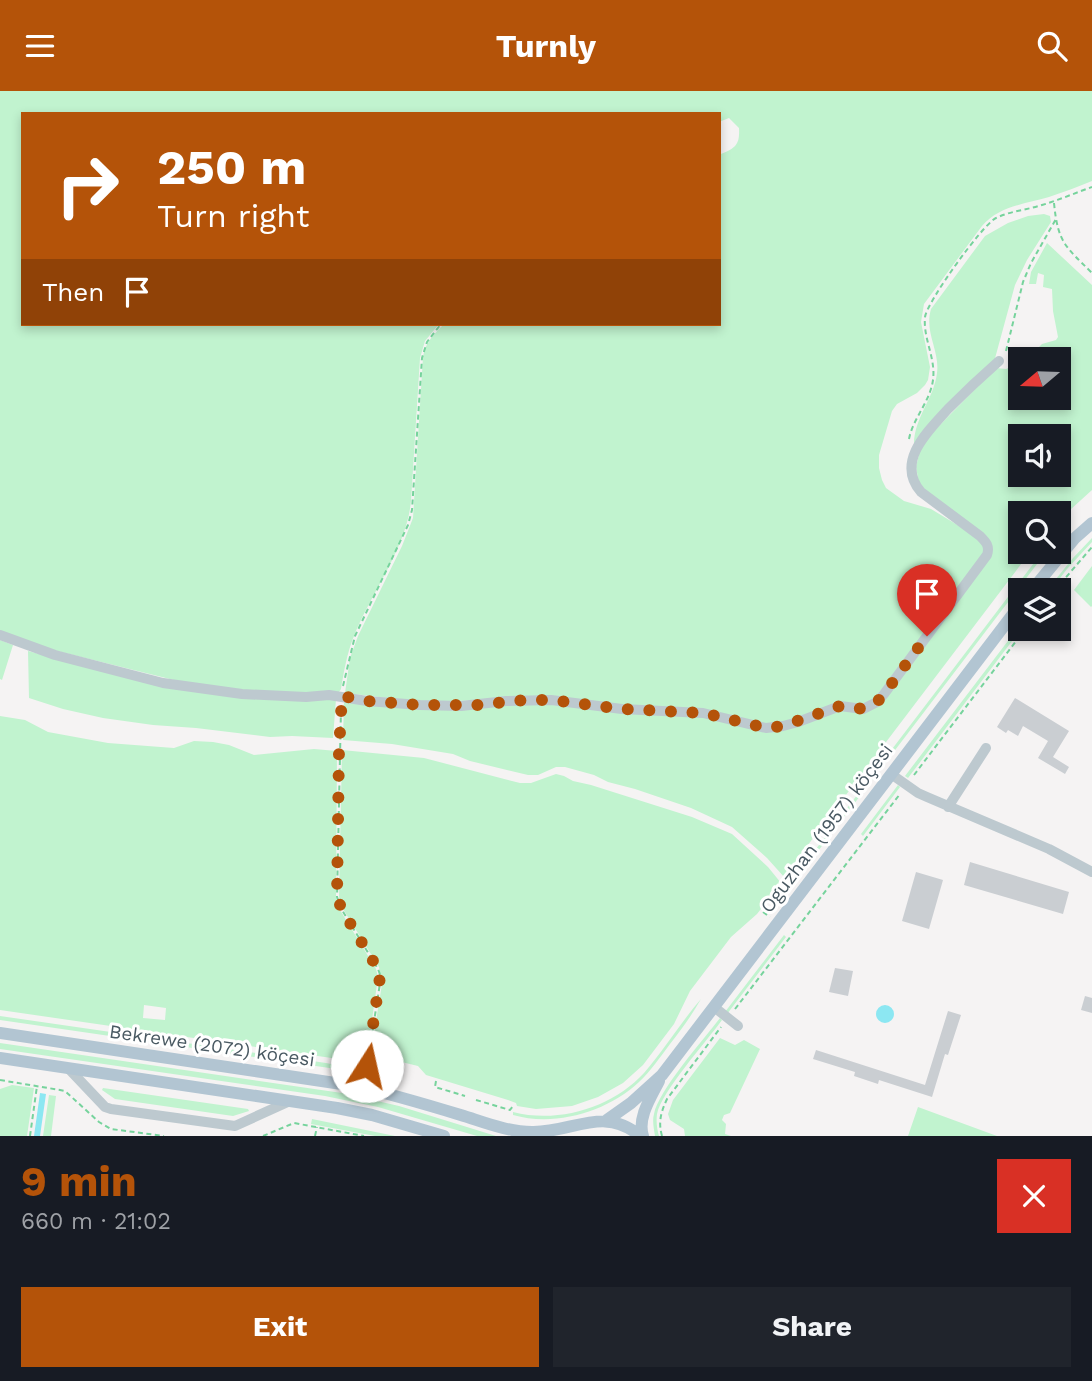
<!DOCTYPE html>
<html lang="en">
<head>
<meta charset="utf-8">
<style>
	:root { --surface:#171b24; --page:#20242c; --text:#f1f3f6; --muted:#9ea1a6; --accent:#b45309 }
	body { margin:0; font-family:"Work Sans",sans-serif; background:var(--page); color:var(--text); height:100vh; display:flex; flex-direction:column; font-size:26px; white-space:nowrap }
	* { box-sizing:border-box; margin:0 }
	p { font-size:23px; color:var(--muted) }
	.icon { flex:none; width:38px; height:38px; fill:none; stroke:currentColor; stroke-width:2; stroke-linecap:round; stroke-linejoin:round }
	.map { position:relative; height:1045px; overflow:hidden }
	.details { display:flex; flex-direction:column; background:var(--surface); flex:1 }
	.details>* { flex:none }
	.banner { position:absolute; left:21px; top:21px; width:700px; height:214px; border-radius:0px; box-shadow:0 4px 10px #0003; background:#b45309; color:#fff; overflow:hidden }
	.needle { width:46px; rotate:251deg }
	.controls { position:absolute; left:1008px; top:256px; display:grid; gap:14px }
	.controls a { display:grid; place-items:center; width:63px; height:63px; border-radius:0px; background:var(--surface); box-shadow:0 4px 10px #0003; font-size:35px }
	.pin { position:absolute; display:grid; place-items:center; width:60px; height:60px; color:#fff; margin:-72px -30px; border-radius:50% 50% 50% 0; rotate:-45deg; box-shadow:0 0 7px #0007 }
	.pin .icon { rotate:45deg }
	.me { position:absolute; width:77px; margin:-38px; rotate:10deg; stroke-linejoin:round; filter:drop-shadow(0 0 5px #0008) }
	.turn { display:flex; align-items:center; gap:24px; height:147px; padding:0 21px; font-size:32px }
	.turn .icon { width:91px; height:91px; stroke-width:2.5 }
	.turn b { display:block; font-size:49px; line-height:60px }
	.then { display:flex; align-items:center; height:66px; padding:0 21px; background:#0003; gap:14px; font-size:26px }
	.round { display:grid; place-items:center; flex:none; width:74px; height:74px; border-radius:0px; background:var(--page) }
	.headline { display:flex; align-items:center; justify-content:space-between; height:119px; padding:0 21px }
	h1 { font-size:42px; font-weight:700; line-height:52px; color:var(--accent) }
	.cta { display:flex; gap:14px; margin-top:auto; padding:14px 21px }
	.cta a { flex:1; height:80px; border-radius:0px; background:var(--accent); color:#fff; font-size:28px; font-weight:700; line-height:80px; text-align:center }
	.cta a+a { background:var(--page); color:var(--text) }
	header { display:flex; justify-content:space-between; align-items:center; height:91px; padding:0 21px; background:var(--accent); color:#fff; font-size:32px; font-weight:700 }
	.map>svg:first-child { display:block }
</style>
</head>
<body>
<header><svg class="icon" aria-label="menu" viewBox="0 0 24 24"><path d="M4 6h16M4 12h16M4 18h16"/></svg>Turnly<svg class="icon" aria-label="search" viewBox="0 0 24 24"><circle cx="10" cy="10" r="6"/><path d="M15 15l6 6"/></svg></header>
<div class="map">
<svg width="1092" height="1045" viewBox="0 0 1092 1045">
	<rect width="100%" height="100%" fill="#f5f3f3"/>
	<path fill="#c1f3cf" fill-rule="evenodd" d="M0,0h1092v90c-14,6 -29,11 -43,16 -24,7 -50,9 -67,29l-58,78 -3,18 9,45 -2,13 -3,5 -8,8 -20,11 -5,7 -13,44v13l3,12 4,8 18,13 27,8 48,29 7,12 -113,151 -101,24 -56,-13 -225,-12 -69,2 -77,-9 5,-35 8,-22 44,-90 11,-28 10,-161c2,-14 11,-23 21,-33h275v-169c16,-7 21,-9 20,-27l-10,-10 -10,4v-8h-696v210h416l-14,17 -5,17 -9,143c-4,46 -40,92 -57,135 -7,17 -10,35 -13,53l-2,3 -31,1 -62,-2 -60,-8 -141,-35 -45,-17z
		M1044,123l6,2 1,6 -24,38 -12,25 -21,77 -80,84c-1,-27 20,-47 23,-73 3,-22 -13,-41 -6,-64l54,-73 23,-13 20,-7z
		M1047,152l45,42v205l-33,30v-7h-39v38h11l-236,311v3l-10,13 -18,-20 -35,-31 -41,-19 -56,-19 -27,-7 -14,-7 -29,-8h-9l-18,8h-10l-58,-14 -17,-7 -61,-10 -49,-4 1,-39 180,2 169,12 72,16 73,-20h26l128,-159 -73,-68 -3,-17 4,-17 8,-13 68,-69 10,1 14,-6v34h39v-38h-32l15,-15 14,-4 2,-3 -5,-26 -1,-22 -9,-2 1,-12 -6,-2 -2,11h-7l2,-12zM1020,345h39v38h-39z
		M1092,447v4l-25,27 -16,21h-4l26,-32z
		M1043,460h4l-274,359 -2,-2z
		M1092,475v40l-1,1 -17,-17z
		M1020,534v3h2l-114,150 -3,-2z
		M0,549l13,5 -11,35 -2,-1z
		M28,560l140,37 168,11 -3,39 -41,-2 -22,1 -74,-9 -43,-3 -50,-7 -40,-9 -34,-11z
		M0,625l25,4 23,12 60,11 66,5 20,-7 19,1 16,3 25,10 60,-6 23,2 -1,146 4,13 36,59 2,8 -12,86 -366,-53zM144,914l22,3 -1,12 -22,-2z
		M342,659l82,8 96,25h11l25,-9 8,2 9,5 18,4 101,32 40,17 36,33 13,16 -24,31 -26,23 -41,54 -16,33 -31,41 -20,18 -25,14 -26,9 -36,3 -19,-3 -1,-3 -8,-3 -82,-25 -8,-9 -33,-8 -16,6 13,-80 -3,-17 -36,-58 -4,-12z
		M898,694l2,2 -37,49 -2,-2z
		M784,844l2,2 -59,77 -2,-2z
		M701,908c-9,16 -20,31 -31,45 -10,13 -19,27 -31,38 -32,30 -84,45 -126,33v-3c46,12 100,-5 131,-39 20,-23 37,-51 57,-74z
		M0,925l326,47 24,5v3l-350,-51z
		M720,927l2,2c-15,21 -61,72 -65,94 -1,8 0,15 2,22h-4c-1,-7 -3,-15 -1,-22 4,-23 50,-75 66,-96z
		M720,947l15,7 9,-5 16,9 -30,64 -6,2 -2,5 4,4 -1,10 6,2h-46l-1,-7 -14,-9 -2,-6 5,-14z
		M0,952l342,50 57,13 97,30h-19l-99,-29 -53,-11 -325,-47z
		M12,994l22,3 -7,48h-27v-47z
		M103,997l145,21 1,2 -16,5 -118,-17 -13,-9z
		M49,1004l7,1 -5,40h-8z
		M918,1016l79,29h-89z
		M312,1028l83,17h-20l-64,-12z"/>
	<path fill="#8ce7f2" d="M876 923a9 9 0 1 1 18 0a9 9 0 1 1-18 0Z
		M40,1002l6,1 -6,42h-6z"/>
	<path fill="#caced2" d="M1015,607l54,33 -16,26 16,10 -4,7 -27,-16 10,-17 -25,-15 -5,10 -10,-6 -2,3 -9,-6z
		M970,771l99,30 -6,22 -99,-29z
		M916,781l27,8 -14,49 -27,-8z
		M835,877l18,3 -5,25 -19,-4z
		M1085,905l7,2v15l-11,-3z
		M948,920l13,4 -13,40 -3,-1 -13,43 -53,-17 -1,4 -24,-8 1,-4 -42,-13 3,-9 109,35z"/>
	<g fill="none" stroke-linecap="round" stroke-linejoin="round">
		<path stroke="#76d39c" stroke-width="2" stroke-dasharray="5 3.5" stroke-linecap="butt" d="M1054,112c4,40 11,43 38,70
			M1006,260l17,-69 8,-19 25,-44
			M909,348c4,-21 21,-37 24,-59 3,-22 -10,-41 -8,-63 2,-15 57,-92 71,-99 14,-7 31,-8 46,-13 17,-5 33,-12 50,-18
			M1055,499l37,-43
			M343,595l12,-50 53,-111 4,-15 10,-152 5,-16 14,-18
			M341,618l-4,188 5,13 36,59 3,8 -14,89
			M914,684l112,-147
			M763,821l7,5
			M735,918l165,-215
			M0,989l60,10 5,1 34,31 12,7 53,7
			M436,990l-1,6 30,9
			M476,1009l34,10 3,-4
			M30,1045l7,-50
			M263,1045l31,-13 70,13
			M315,1045l2,-9
			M662,1045c-4,-14 -1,-24 5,-37l54,-72"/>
		<path stroke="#bdc9cf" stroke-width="10" d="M0,544l55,20 108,28 79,11 64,3 23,-2 38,6 53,4 41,1 45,-5 45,-1 71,9 81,4 63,15 17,-2 15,-4 42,-16 23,3 14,-7 7,-8 103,-139c3,-9 -1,-13 -7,-19l-59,-44c-26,-30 7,-61 27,-83 17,-17 34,-33 51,-48
			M891,683l27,19 9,4 122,52 43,23
			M948,716l38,-59
			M714,916l24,19
			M68,977l37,39 6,2 124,17 55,-25"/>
		<path stroke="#b2c5d2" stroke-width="12" d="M1032,499l43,-52 17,-15
			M0,942l355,53c37,8 73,19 109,30 22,7 45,16 68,16 40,1 72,-27 108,4
			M0,967l337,50 35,7 72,21
			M607,1029l24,-17 31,-28 358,-470
			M643,1045c-6,-18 8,-39 16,-55"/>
	</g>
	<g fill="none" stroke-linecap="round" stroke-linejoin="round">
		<path stroke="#b45309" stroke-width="12" stroke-dasharray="0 21.6" d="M367,975l13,-89 -2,-8 -36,-59 -5,-13 2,-147 3,-54 25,5 54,4h58l46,-5h26l71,9 81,4 63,15 17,-2 57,-20 23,3 14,-7 7,-8 43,-58"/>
	</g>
	<g text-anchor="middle" stroke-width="6" stroke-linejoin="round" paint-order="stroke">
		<g font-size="19" fill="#495962" stroke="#fff">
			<text transform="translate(826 737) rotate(-53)" y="7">Oguzhan (1957) köçesi</text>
			<text transform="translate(212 954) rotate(8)" y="7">Bekrewe (2072) köçesi</text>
		</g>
	</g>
</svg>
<div class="controls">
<a><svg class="needle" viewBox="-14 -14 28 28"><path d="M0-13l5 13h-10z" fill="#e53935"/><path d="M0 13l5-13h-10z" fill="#9ea1a6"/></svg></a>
<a><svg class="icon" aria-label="sound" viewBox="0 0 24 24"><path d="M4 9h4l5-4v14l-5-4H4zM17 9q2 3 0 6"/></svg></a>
<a><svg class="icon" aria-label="search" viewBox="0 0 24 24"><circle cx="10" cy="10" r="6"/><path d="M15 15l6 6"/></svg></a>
<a><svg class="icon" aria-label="layers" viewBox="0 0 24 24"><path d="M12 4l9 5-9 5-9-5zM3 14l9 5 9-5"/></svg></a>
</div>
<div class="pin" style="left:927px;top:545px;background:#d93025"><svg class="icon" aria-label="arrive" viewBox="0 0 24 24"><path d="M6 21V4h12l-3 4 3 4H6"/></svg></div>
<svg class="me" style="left:367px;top:975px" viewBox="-20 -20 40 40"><circle r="19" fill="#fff"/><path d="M0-13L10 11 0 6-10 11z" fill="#b45309"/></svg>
<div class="banner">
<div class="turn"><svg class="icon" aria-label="right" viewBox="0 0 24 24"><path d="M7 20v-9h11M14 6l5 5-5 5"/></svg><div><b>250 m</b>Turn right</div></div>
<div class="then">Then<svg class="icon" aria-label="arrive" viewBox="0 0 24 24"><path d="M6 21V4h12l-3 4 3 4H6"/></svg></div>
</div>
</div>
<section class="details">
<div class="headline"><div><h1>9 min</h1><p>660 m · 21:02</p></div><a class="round" style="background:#d93025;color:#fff"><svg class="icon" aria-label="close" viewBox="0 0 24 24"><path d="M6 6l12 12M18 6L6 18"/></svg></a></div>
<div class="cta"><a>Exit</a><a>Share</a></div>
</section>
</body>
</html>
